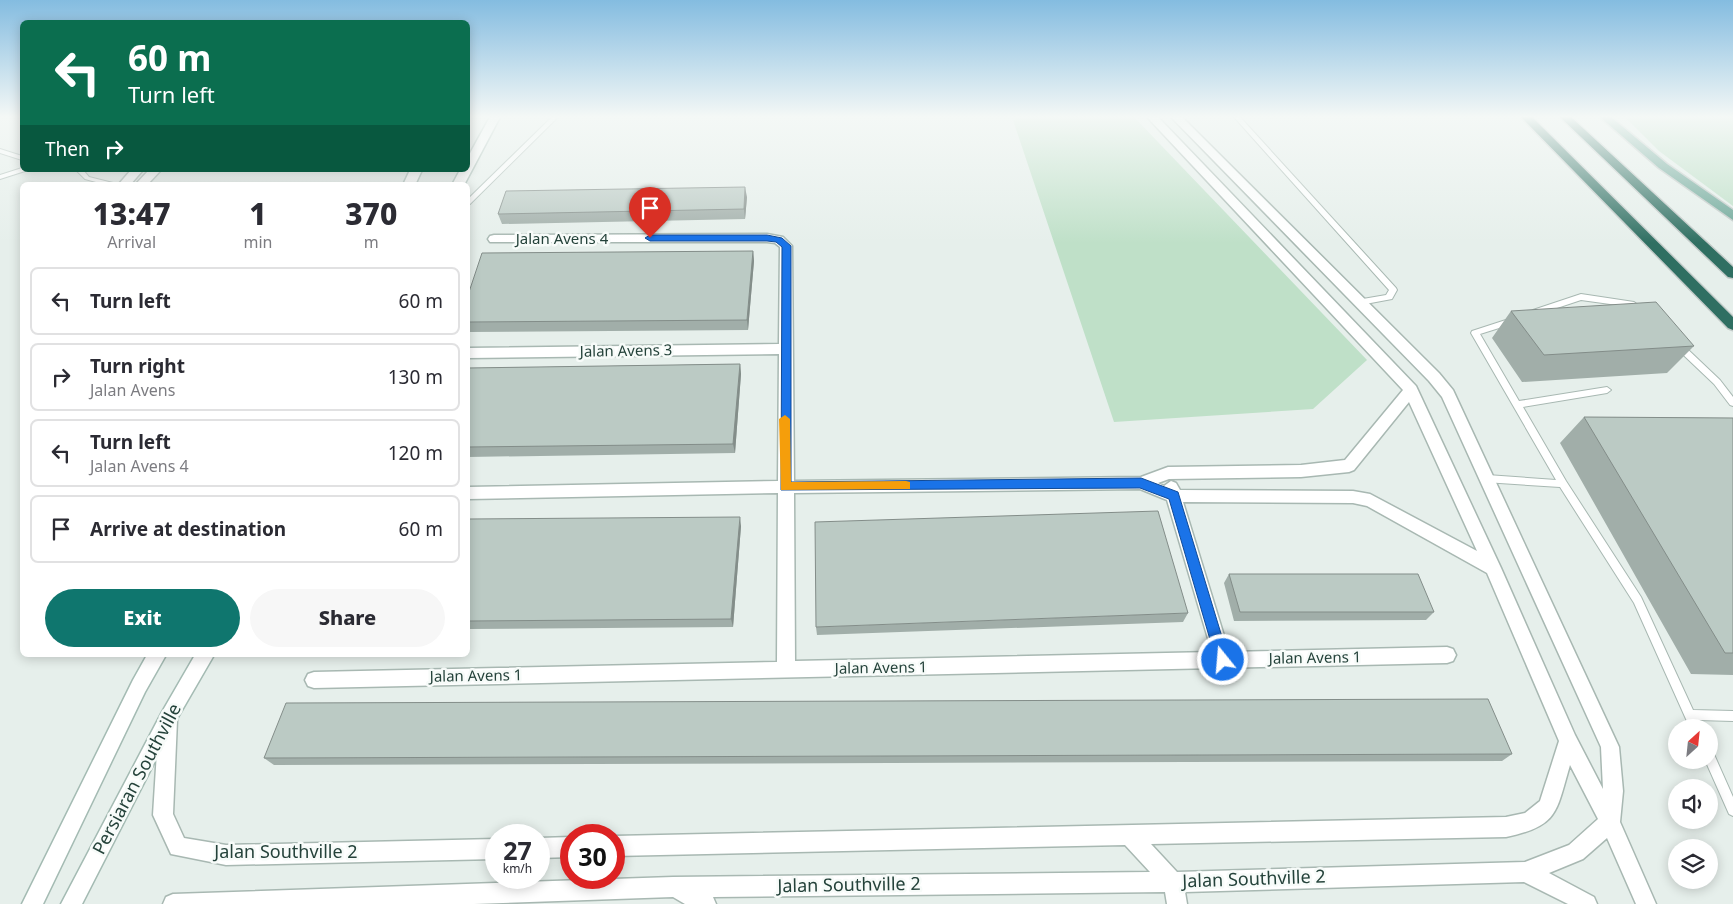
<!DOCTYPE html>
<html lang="en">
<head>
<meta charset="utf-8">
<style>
	:root { --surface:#fff; --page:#f7f7f7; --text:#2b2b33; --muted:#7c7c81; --line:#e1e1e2; --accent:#0f766e }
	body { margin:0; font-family:"Noto Sans",sans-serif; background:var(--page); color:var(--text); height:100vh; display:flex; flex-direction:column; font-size:19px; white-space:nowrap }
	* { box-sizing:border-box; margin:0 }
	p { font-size:16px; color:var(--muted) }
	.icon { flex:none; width:28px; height:28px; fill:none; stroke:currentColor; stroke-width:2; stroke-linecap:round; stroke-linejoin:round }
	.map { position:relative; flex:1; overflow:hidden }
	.sheet { position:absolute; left:20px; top:182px; width:450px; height:475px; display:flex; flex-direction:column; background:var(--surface); border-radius:8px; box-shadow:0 2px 12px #0003 }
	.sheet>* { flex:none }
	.top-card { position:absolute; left:20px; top:20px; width:450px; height:152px; border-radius:8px; box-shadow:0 2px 12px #0003; background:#0b6e4f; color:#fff; overflow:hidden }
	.needle { width:32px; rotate:27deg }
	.tools { position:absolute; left:1668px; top:719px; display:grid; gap:10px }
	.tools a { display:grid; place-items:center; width:50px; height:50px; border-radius:50%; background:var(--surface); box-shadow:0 2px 12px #0003; font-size:25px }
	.speed { position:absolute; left:485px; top:824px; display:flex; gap:10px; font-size:25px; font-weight:700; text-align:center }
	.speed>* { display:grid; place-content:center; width:65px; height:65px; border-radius:50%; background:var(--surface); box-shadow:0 2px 12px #0003; line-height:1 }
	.speed small { font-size:12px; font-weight:400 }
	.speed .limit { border:8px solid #d22; background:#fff; color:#111 }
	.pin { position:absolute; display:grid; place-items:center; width:42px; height:42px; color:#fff; margin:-51px -21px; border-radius:50% 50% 50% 0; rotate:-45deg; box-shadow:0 0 5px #0007 }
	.pin .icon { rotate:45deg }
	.me { position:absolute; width:55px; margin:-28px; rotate:343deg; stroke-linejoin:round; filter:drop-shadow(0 0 4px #0008) }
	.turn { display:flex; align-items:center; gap:18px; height:105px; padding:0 25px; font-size:22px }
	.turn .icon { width:65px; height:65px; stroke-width:2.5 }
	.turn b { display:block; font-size:35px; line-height:42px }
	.then { display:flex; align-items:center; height:48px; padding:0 25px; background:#0003; gap:10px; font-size:19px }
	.eta { display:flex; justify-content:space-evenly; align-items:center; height:85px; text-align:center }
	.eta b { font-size:30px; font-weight:800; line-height:35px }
	.button { display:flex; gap:10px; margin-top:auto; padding:10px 25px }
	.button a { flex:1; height:58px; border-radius:30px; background:var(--accent); color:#fff; font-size:20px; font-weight:800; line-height:58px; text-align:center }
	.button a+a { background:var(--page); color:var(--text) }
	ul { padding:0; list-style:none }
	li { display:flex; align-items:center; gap:15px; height:68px; margin:0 10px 8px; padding:0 15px; border:2px solid var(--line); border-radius:8px }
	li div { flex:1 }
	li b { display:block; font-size:19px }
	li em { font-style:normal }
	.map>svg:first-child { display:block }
</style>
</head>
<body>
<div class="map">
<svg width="1733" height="904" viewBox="0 0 1733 904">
	<rect width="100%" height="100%" fill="#e6efeb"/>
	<path fill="#bfe0c8" d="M1029,117h105l233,243 -54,49 -199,13 -101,-302z
		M1625,117h108v89l-74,-55z"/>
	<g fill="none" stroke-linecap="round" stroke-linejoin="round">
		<defs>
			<path id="lane" d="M552,117h6l-88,87h-2v-5z
				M1234,117h6l156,171 1,2 -5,9 -32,6 -3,-1 -1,-2 1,-2 29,-5 3,-5z
				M0,149l22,7v4l-22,-7z
				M22,168v2h4l-1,1 -25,8v-4z
				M76,170h7l6,7 28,7 1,1h-11l-22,-6z
				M1581,294l53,8 9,7 -4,3 -7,-5 -51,-7 -45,15 -4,-3 1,-2z
				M1512,318l4,3 -1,2 -35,11 39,67 88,-14 4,3 -4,3 -84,14 43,74 75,116 52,113 40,1v10l-35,-1 3,8h-11l-56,-125 -74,-116 -76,-5 -1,-3 1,-3 3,-1 69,5 -85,-147 1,-2z
				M1678,342l3,1 39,37 13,17v9l-3,-1 -16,-21 -39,-37 -1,-2z
				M1709,751l4,1 20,45v19l-4,-2 -24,-54h4z"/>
			<path id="street" d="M1147,117h11l258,269 85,182 74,167 28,54 -2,-42 -159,-350 -13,-16 -258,-264h11l257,256 14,17 166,357 4,44 -3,31 36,82h-20l-29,-66 -24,21 -34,14 45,24 3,7h-29l-44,-22 -339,10 2,12h-20l-2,-12 -452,5 3,7h-31l-12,-7 -199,7h-311l3,-7 7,-3 500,-17 477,-5 -25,-27 -511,11v-20l892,-19 19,-4 15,-12 19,-60 -72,-168 -120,-67 -14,-3 -170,-1 46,150 218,-5 6,2 3,6 -3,6 -6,2 -1133,25 -6,-2 -3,-6 3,-6 6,-2 463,-10 1,-169 -310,6v-12l310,-6 1,-127 -311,4v-10l311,-4 1,-97 -5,-4 -8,-1h-277l-2,-3 2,-3 4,-1 273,-1 16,3 9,9 2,235 347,-4 27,-10 133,-2 44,-5 58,-70zM1409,402l68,149 -107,-57 -17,-3 -173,-1 -4,-7 -5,-2 -7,5 -6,-3 11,-4 132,-2 48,-5 5,-2zM1140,489l27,11 45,152 -417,9 -1,-168zM1570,765l28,54 -29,26 -44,17 -348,10 -26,-28 355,-7c53,-11 50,-25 64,-72z
				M131,170h12l-13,15h-12z
				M149,170h12l-14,15h-12z
				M168,711l6,3 3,6 -4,94 11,24 42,7 270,-6v20l-270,6 -55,-11 -18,-39 6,-95 3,-6z
				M571,837v20l-32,1v-20z"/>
			<path id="secondary" d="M490,117h10l-36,68h-12l8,-15h8v-13z
				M410,170h12l-7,15h-12z
				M147,655h19l-21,37 -102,212h-21l111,-224z
				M195,655h19l-40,69 -92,180h-21l101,-192z"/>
			<path id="primary" d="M1600,117h11l56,47 66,46v10l-74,-52z"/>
			<path id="highway" d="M1521,117h11l201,200v13l-5,-2z
				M1560,117h11l162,150v11l-5,-1z"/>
		</defs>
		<use href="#lane" stroke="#a8b8b2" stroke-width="2"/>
		<use href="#street" stroke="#a8b8b2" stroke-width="3"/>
		<use href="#secondary" stroke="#a4bbb3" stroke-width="3"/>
		<use href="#primary" stroke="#c2cac8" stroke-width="3"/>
		<use href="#highway" stroke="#c2cac8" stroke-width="3"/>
		<use href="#lane" fill="#fff" fill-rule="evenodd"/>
		<use href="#street" fill="#fff" fill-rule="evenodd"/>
		<use href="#secondary" fill="#fff" fill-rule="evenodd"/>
		<use href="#primary" fill="#6aa596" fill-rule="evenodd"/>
		<use href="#highway" fill="#2f6f62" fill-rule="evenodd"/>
	</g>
	<path fill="#a1aea9" d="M747,197l-2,22 -243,5 -4,-10z
		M753,251l1,10 -6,69 -280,2v-37z
		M1511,311l183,35 -27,27 -145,9 -30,-44z
		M740,364l1,10 -6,79 -267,4v-89z
		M1584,417l149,1v257l-42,-1 -131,-231z
		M468,519l273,7 -8,101 -265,2z
		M1229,574l205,38 -8,8 -192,1 -10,-38z
		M1188,613l-5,9 -366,13 -1,-8z
		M1512,754l-10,7 -1228,4 -10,-7z"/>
	<path fill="#838d89" d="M745,187l2,10 -2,22 -1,-10z
		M753,251l1,10 -6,69 -1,-10z
		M740,364l1,10 -6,79 -2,-9z
		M740,517l1,9 -8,101 -2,-8z"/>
	<path fill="#bbcac4" stroke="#838d89" d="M745,187l-1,22 -246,5 8,-23z
		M753,251l-6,69 -279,2v-27l14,-42z
		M1656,302l38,44 -150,9 -33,-44z
		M740,364l-7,80 -265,3v-79z
		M1584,417l149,1v235h-8z
		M1158,511l30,102 -372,14 -1,-105z
		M740,517l-9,102 -263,2v-102z
		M1229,574h189l16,38h-194z
		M1488,699l24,55 -1248,4 22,-55z"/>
	<linearGradient id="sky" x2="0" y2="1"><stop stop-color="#84bce0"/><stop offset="0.48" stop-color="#f4f8f6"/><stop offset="1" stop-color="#f4f8f6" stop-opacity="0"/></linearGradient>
	<rect width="1733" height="243" fill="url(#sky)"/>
	<path fill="#1a73e8" stroke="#114b97" d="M767,235l15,3 9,8v236l350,-4 37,14 51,168 -2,5 -4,2 -5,-2 -2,-5 -47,-161 -29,-11 -359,2 1,-243 -6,-5 -9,-1h-117l-5,-3 5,-3z"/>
	<path fill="#f59e0b" d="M785,415l5,4 1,63 115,-1 4,1v7l-129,1 -2,-71z"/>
	<g text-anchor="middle" stroke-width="5" stroke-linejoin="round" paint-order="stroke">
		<g font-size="15" fill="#24423a" stroke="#f7fbf9">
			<text x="562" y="244">Jalan Avens 4</text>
			<text transform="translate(626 351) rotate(-1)" y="5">Jalan Avens 3</text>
			<text transform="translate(1315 658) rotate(-1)" y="5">Jalan Avens 1</text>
			<text transform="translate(881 668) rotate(-1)" y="5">Jalan Avens 1</text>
			<text transform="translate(476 676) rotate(-1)" y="5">Jalan Avens 1</text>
		</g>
		<g font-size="18" fill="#24423a" stroke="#f7fbf9">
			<text transform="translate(137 779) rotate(-62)" y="6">Persiaran Southville</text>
			<text x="286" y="858">Jalan Southville 2</text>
			<text transform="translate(1254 879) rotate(-2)" y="6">Jalan Southville 2</text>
			<text transform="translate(849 885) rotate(-1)" y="6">Jalan Southville 2</text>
		</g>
	</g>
</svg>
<div class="tools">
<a><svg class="needle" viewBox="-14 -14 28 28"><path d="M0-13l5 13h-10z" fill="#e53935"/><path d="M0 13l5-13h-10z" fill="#7c7c81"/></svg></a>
<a><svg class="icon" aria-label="sound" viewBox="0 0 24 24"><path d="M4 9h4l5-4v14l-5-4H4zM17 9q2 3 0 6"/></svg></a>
<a><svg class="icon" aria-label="layers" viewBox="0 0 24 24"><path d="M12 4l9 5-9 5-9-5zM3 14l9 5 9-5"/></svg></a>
</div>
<div class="speed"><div>27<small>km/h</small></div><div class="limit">30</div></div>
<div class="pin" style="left:650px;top:238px;background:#d93025"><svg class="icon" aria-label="arrive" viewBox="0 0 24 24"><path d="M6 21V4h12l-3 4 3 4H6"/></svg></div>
<svg class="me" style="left:1223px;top:660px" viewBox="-20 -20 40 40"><circle r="17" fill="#1a73e8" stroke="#fff" stroke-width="3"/><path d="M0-11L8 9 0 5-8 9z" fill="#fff"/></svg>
<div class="top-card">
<div class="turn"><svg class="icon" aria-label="left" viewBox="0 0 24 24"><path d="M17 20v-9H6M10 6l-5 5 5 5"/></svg><div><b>60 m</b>Turn left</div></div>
<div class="then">Then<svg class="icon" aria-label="right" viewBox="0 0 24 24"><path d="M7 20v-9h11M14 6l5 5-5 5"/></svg></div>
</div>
<section class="sheet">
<div class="eta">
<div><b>13:47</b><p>Arrival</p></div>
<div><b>1</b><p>min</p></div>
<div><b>370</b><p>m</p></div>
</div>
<ul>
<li><svg class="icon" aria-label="left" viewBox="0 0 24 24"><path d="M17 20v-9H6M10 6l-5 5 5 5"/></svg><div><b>Turn left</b></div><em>60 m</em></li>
<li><svg class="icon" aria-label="right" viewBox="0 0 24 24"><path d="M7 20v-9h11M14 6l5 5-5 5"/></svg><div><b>Turn right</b><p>Jalan Avens</p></div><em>130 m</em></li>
<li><svg class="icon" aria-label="left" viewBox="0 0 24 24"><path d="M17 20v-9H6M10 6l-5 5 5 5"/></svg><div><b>Turn left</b><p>Jalan Avens 4</p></div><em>120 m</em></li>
<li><svg class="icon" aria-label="arrive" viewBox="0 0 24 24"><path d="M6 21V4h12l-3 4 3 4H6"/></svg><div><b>Arrive at destination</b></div><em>60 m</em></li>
</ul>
<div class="button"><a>Exit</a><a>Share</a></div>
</section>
</div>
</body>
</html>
